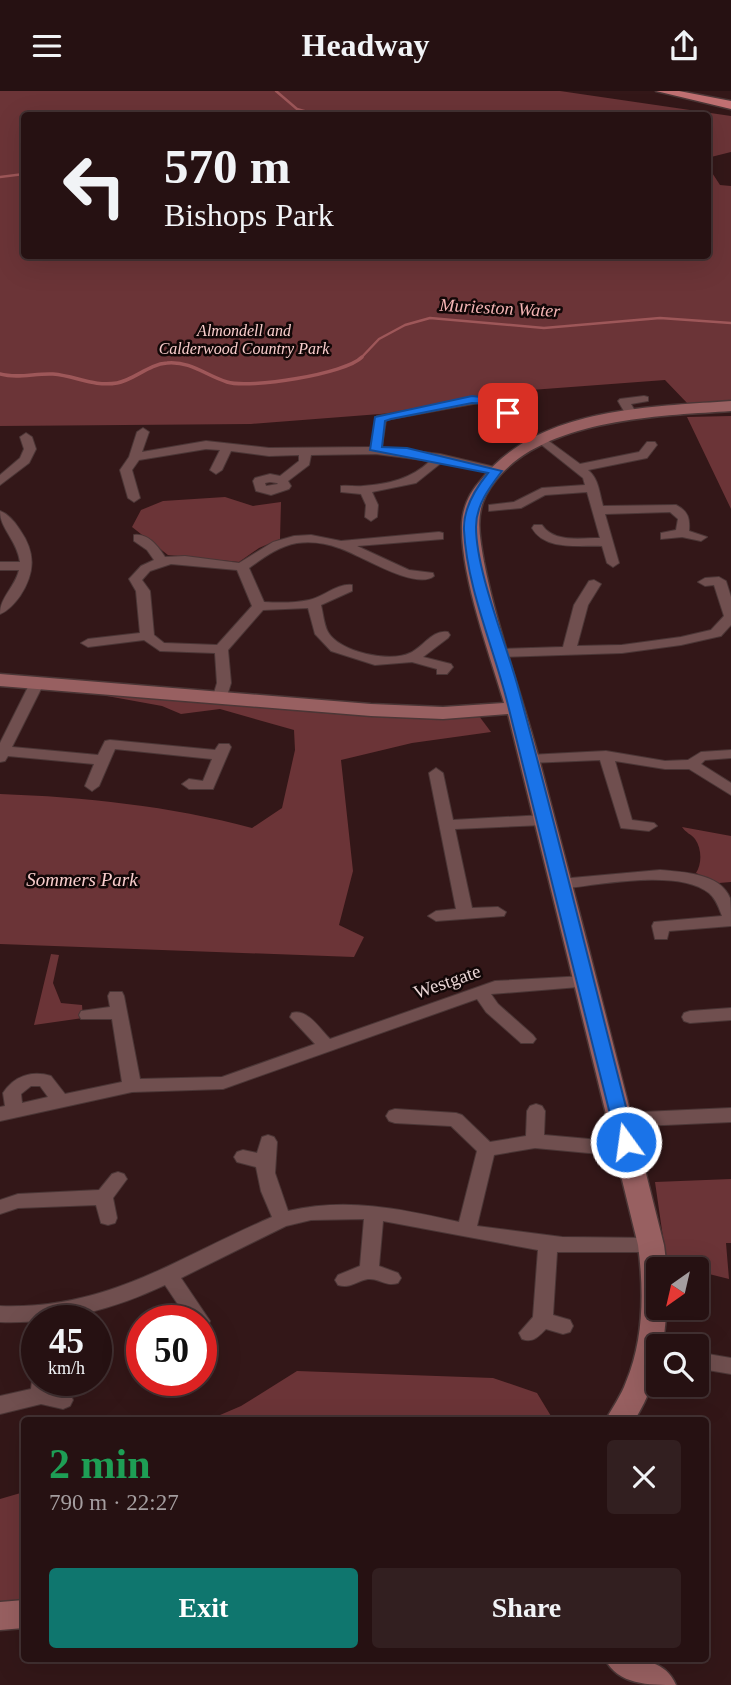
<!DOCTYPE html>
<html lang="en">
<head>
<meta charset="utf-8">
<style>
	:root { --surface:#261112; --page:#321f20; --text:#f1f3f6; --muted:#a49d9f; --line:#423132; --accent:#0f766e }
	body { margin:0; font-family:Georgia,serif; background:var(--page); color:var(--text); height:100vh; display:flex; flex-direction:column; font-size:26px; white-space:nowrap }
	* { box-sizing:border-box; margin:0 }
	p { font-size:23px; color:var(--muted) }
	.icon { flex:none; width:38px; height:38px; fill:none; stroke:currentColor; stroke-width:2; stroke-linecap:round; stroke-linejoin:round }
	.map { position:relative; flex:1; overflow:hidden }
	.panel { position:absolute; left:21px; top:1326px; width:688px; height:245px; display:flex; flex-direction:column; background:var(--surface); border-radius:7px; box-shadow:0 7px 28px #0002,0 0 0 2px var(--line) }
	.panel>* { flex:none }
	.guide { position:absolute; left:21px; top:21px; width:690px; height:147px; border-radius:7px; box-shadow:0 7px 28px #0002,0 0 0 2px var(--line); background:#261112; color:var(--text); overflow:hidden }
	.needle { width:46px; rotate:214deg }
	.controls { position:absolute; left:646px; top:1166px; display:grid; gap:14px }
	.controls a { display:grid; place-items:center; width:63px; height:63px; border-radius:7px; background:var(--surface); box-shadow:0 7px 28px #0002,0 0 0 2px var(--line); font-size:35px }
	.speed { position:absolute; left:21px; top:1214px; display:flex; gap:14px; font-size:35px; font-weight:700; text-align:center }
	.speed>* { display:grid; place-content:center; width:91px; height:91px; border-radius:50%; background:var(--surface); box-shadow:0 7px 28px #0002,0 0 0 2px var(--line); line-height:1 }
	.speed small { font-size:18px; font-weight:400 }
	.speed .limit { border:10px solid #d22; background:#fff; color:#111 }
	.pin { position:absolute; display:grid; place-items:center; width:60px; height:60px; color:#fff; margin:-30px; border-radius:14px; box-shadow:0 4px 10px #0006 }
	.me { position:absolute; width:77px; margin:-38px; rotate:346deg; stroke-linejoin:round; filter:drop-shadow(0 0 5px #0008) }
	.turn { display:flex; align-items:center; gap:24px; height:147px; padding:0 28px; font-size:32px }
	.turn .icon { width:91px; height:91px; stroke-width:2.5 }
	.turn b { display:block; font-size:49px; line-height:60px }
	.round { display:grid; place-items:center; flex:none; width:74px; height:74px; border-radius:7px; background:var(--page) }
	.headline { display:flex; align-items:center; justify-content:space-between; height:119px; padding:0 28px }
	h1 { font-size:42px; font-weight:700; line-height:52px; color:#1e9e55 }
	.button { display:flex; gap:14px; margin-top:auto; padding:14px 28px }
	.button a { flex:1; height:80px; border-radius:7px; background:var(--accent); color:#fff; font-size:28px; font-weight:700; line-height:80px; text-align:center }
	.button a+a { background:var(--page); color:var(--text) }
	header { display:flex; justify-content:space-between; align-items:center; height:91px; padding:0 28px; background:var(--surface); font-size:32px; font-weight:700 }
	.map>svg:first-child { display:block }
</style>
</head>
<body>
<header><svg class="icon" aria-label="menu" viewBox="0 0 24 24"><path d="M4 6h16M4 12h16M4 18h16"/></svg>Headway<svg class="icon" aria-label="share" viewBox="0 0 24 24"><path d="M12 15V3M7 8l5-5 5 5M5 13v7h14v-7"/></svg></header>
<div class="map">
<svg width="731" height="1594" viewBox="0 0 731 1594">
	<rect width="100%" height="100%" fill="#331718"/>
	<path fill="#6b3437" d="M0,0h560l171,25v36l-24,6v-43h-683v140h683v-90l13,20 11,1v216l-43,2 -23,-24 -134,10 -138,23 -142,11 -251,2z
		M731,325v93l-44,-92z
		M225,406l28,9 28,-4 -1,37 -21,9 -20,14 -71,-7 -36,-28 9,-17 22,-9z
		M109,601l370,24 12,16 -79,11 -71,17 12,111 -14,54 25,12 -10,20 -354,-13v-150c84,3 170,12 252,34l30,-20 13,-58 -1,-20 -74,-21 -39,5 -19,-8 -55,-10z
		M682,736l49,9v46l-12,1 -23,-10c6,-9 6,-24 -1,-34 -4,-5 -9,-6 -13,-12z
		M51,863l8,1 -6,28 8,20 21,2 1,13 -49,7z
		M731,1088v64h-5l3,36 -32,-8 -1,-2 -29,-4 -12,-83z
		M297,1280l196,7 44,15 17,28h-348l35,-15z
		M24,1401v122l-24,2v-117z"/>
	<g fill="none" stroke-linecap="round" stroke-linejoin="round">
		<path stroke="#9e5759" stroke-width="2.5" d="M276,0l21,18 21,6
			M0,86l24,-3
			M360,268l19,-20 26,-14 25,-7 114,10 116,-10 71,5"/>
		<path stroke="#9e5759" stroke-width="3.5" d="M0,283c18,5 35,-1 53,0 23,2 41,13 64,9 17,-3 32,-19 50,-20 24,-2 38,12 60,19 22,7 119,-8 135,-25"/>
		<defs>
			<path id="street" d="M484,305l14,3 30,25 -6,3 -4,-1 -28,-22 -6,-2 -98,18 -4,27 58,7 59,14v6l-58,-11 -25,20 -44,9 6,13 -1,12 -6,4 -6,-4 1,-12 -5,-11 -20,-2v-6c7,-1 15,1 22,0 26,-2 48,-7 67,-25l-54,-7 -65,1 -2,10 -21,16 3,5 -2,3 -18,6 -15,-4 -3,-10 2,-3 15,-4 10,2 19,-15v-6l-30,1 -38,-5 -9,19 -6,4 -6,-4 10,-20 -14,-1 -67,11 -7,10 8,28 -6,4 -6,-4 -8,-28 9,-13 8,-25 6,-4 6,4 -7,20 64,-11 63,7 102,-1 6,-31zM270,391l7,1 1,1 -12,2 -1,-3z
				M644,305l4,1v4l-17,3 7,12 -2,2h-8l-10,-17 2,-2z
				M26,342l6,4 4,12 -7,14 -29,22v-10l20,-17 4,-9 -4,-12z
				M542,345l38,28 59,-12 8,-10h8l2,3 -10,13 -59,12c11,9 11,22 15,36l73,-1c12,6 14,13 13,26l18,6 -6,4 -19,-4 -21,2v-6l15,-3 2,-11 -8,-7 -65,2 14,49 -6,4 -6,-4 -5,-17c-23,-1 -57,5 -70,-18l2,-3h8c12,18 39,13 58,13l-13,-46 -42,3 -24,13 -32,3v-6l25,-3 28,-14 43,-3 -2,-7 -45,-36 -2,-2z
				M0,420c8,3 15,11 20,19 16,23 15,43 0,66 -5,7 -12,15 -20,18 0,-17 15,-27 19,-44h-19v-8h20c-3,-22 -20,-33 -20,-51z
				M439,441l4,1v6l-86,7 52,24 24,3 1,3c-18,15 -73,-21 -95,-28 -13,-5 -28,-7 -42,-5 -18,3 -34,15 -48,25l15,34c15,1 31,1 45,-2 14,-3 29,-17 43,-15v6l-31,14c2,8 3,20 7,27 11,20 62,31 82,21 13,-6 23,-24 38,-21l2,3 -2,3 -25,19 28,7 2,3 -6,7h-10v-5l-25,-7 -37,3 -44,-14 -16,-17 -7,-26 -45,2 -35,40 3,33 -4,13 -7,4 -7,-4 4,-13 -2,-30 -55,-2 -16,-11 -56,7 -7,-4 7,-4 52,-6 -4,-42 -7,-12 12,-13 13,-6 -7,-10 -13,-9v-6c14,-2 24,11 31,22l20,-1 54,7 34,-21 21,-6 17,-1 30,6zM171,473l66,6 15,36 -35,39 -53,-2 -10,-8 -4,-44 -8,-11 8,-9z
				M719,486l7,4 5,16v28l-10,11 -40,9 -59,8 -122,4 -7,-4 7,-4 63,-2 11,-42 15,-24 5,-1 7,4 -13,21 -11,41 45,-1 59,-8 30,-7 13,-14 -10,-31 -9,1 -7,-4 7,-4z
				M37,588l7,4 -32,64 86,8 7,-14 5,-1 105,10 4,-6h10l2,3 -18,42h-24l-7,-5 7,-5 14,2 9,-22 -97,-10 -16,37 -7,5 -7,-5 9,-22 -86,-8 -3,5 -5,1v-19l30,-60z
				M731,659v8l-26,2 -4,4 30,19v12l-42,-26h-24l-50,-8 17,59 22,3 3,3 -8,5 -28,-3 -21,-68 -71,3 -7,-4 7,-4 77,-4 59,10 23,-1 13,-8z
				M436,677l7,5 10,47 91,-5 8,5 -8,5 -89,4 17,79 26,-1 8,5 -2,4 -68,5 -8,-5 8,-5 20,-2 -27,-136z
				M660,779c23,2 60,3 70,28 1,8 1,20 1,28l-62,5 -2,8h-12l-3,-13 2,-4 68,-6c-3,-8 -6,-17 -13,-23 -30,-25 -112,-8 -149,-4l-8,-5 8,-5z
				M585,885l8,6 -2,4 -100,8 7,10 35,31 3,4 -3,4h-12l-35,-31 -9,-13 -254,90 -91,3 -132,29v-14l5,-1 -2,-13c11,-17 29,-23 48,-17l14,18 57,-12 -10,-63h-31l-2,-4 2,-4 29,-4 -2,-11 2,-4h12l2,4 16,83 82,-2 93,-33 -25,-27 2,-4c15,-5 28,16 38,26l165,-58zM31,995h9l8,11 -26,6 -1,-9z
				M731,917v12l-41,3 -6,-2 -2,-4 2,-4 6,-2z
				M536,1013l6,2 3,5 -1,24 56,5 6,2 3,5 -3,5 -6,2 -65,-6 -41,7 -17,71 85,11 89,1 7,2 2,5 -2,5 -7,2h-94l-4,63 17,5 3,6 -3,6 -7,2 -17,-5c-8,8 -13,14 -24,10l-3,-6 14,-16 5,-67 -155,-29 -4,45 19,7 3,5 -3,5c-12,4 -19,-5 -30,-4 -12,2 -18,10 -30,6l-3,-5 3,-5 22,-9 4,-47 -53,1 -25,6 -105,52 29,43 -3,6 -6,2v-8h-12l-24,-36c-53,25 -107,39 -165,37v-16c108,4 178,-49 272,-89l-11,-26 -5,-24 -19,-5 -3,-5 3,-5 6,-2 14,3 5,-16 6,-2 6,2 3,5 -2,31 13,38c59,-14 114,-2 171,11l18,-71 -26,-25 -56,-3 -6,-2 -3,-5 3,-5 6,-2 61,4 6,2 28,27 36,-6 1,-25 3,-5z
				M731,1017v14l-111,5 -6,-2 -3,-5 3,-5 6,-2z
				M118,1081l6,2 3,5 -14,19 4,20 -2,5 -7,2 -7,-2 -5,-18 -78,3 -18,6v-14l18,-6 81,-4 13,-16z
				M696,1261l35,6v16l-35,-6z
				M37,1283v7h15v8l18,5 3,6 -3,6 -7,3 -22,-5 -41,10v-18l31,-7 1,-8z"/>
			<path id="secondary" d="M731,310v10c-75,5 -204,8 -245,84 -11,21 -6,44 -2,67 14,71 40,138 58,208 42,158 82,316 122,475l3,24h-9v38h9l-4,39h-5c0,28 -9,51 -24,75h-29c7,-13 16,-25 21,-39 18,-43 18,-91 12,-137l-130,-531 -65,5 -72,-3 -371,-30v-12l371,30 72,3 61,-4c-15,-51 -44,-128 -42,-180 1,-17 8,-31 19,-43 56,-72 166,-73 250,-79z
				M24,1509v28l-24,2v-28z
				M605,1568c27,0 59,-3 71,26 -27,0 -58,0 -71,-26z"/>
			<path id="primary" d="M656,0h23l52,10v8z"/>
		</defs>
		<use href="#street" stroke="#4b3636" stroke-width="2"/>
		<use href="#secondary" stroke="#4b3636" stroke-width="3"/>
		<use href="#primary" stroke="#4b3636" stroke-width="3"/>
		<use href="#street" fill="#704f4f" fill-rule="evenodd"/>
		<use href="#secondary" fill="#986061" fill-rule="evenodd"/>
		<use href="#primary" fill="#c07072" fill-rule="evenodd"/>
	</g>
	<path fill="#1a73e8" stroke="#114b97" stroke-width="2" d="M472,305l26,3 16,14 -6,3 -17,-12 -19,-1 -81,16 -6,2 -3,26 25,1 95,23c-13,17 -26,34 -26,56 0,45 31,118 43,164 41,150 77,301 116,451l-9,7 -9,-7c-37,-146 -73,-291 -109,-437 -14,-57 -41,-116 -44,-175 -1,-22 11,-41 24,-57l-118,-23 5,-33z"/>
	<g text-anchor="middle" stroke-width="5" stroke-linejoin="round" paint-order="stroke">
		<g font-size="16" font-style="italic" fill="#f9cdcc" stroke="#120707">
			<text x="244" y="245">Almondell and<tspan x="244" dy="18">Calderwood Country Park</tspan></text>
		</g>
		<g font-size="18" font-style="italic" fill="#f4b4b4" stroke="#120707">
			<text transform="translate(500 217) rotate(3)" y="6">Murieston Water</text>
		</g>
		<g font-size="19" font-style="italic" fill="#f9cdcc" stroke="#120707">
			<text x="82" y="795">Sommers Park</text>
		</g>
		<g font-size="19" fill="#ead6d6" stroke="#120707">
			<text transform="translate(447 890) rotate(-19)" y="7">Westgate</text>
		</g>
	</g>
</svg>
<div class="controls">
<a><svg class="needle" viewBox="-14 -14 28 28"><path d="M0-13l5 13h-10z" fill="#e53935"/><path d="M0 13l5-13h-10z" fill="#a49d9f"/></svg></a>
<a><svg class="icon" aria-label="search" viewBox="0 0 24 24"><circle cx="10" cy="10" r="6"/><path d="M15 15l6 6"/></svg></a>
</div>
<div class="speed"><div>45<small>km/h</small></div><div class="limit">50</div></div>
<div class="pin" style="left:508px;top:322px;background:#d93025"><svg class="icon" aria-label="arrive" viewBox="0 0 24 24"><path d="M6 21V4h12l-3 4 3 4H6"/></svg></div>
<svg class="me" style="left:626px;top:1051px" viewBox="-20 -20 40 40"><circle r="17" fill="#1a73e8" stroke="#fff" stroke-width="3"/><path d="M0-11L8 9 0 5-8 9z" fill="#fff"/></svg>
<div class="guide">
<div class="turn"><svg class="icon" aria-label="left" viewBox="0 0 24 24"><path d="M17 20v-9H6M10 6l-5 5 5 5"/></svg><div><b>570 m</b>Bishops Park</div></div>
</div>
<section class="panel">
<div class="headline"><div><h1>2 min</h1><p>790 m · 22:27</p></div><a class="round"><svg class="icon" aria-label="close" viewBox="0 0 24 24"><path d="M6 6l12 12M18 6L6 18"/></svg></a></div>
<div class="button"><a>Exit</a><a>Share</a></div>
</section>
</div>
</body>
</html>
